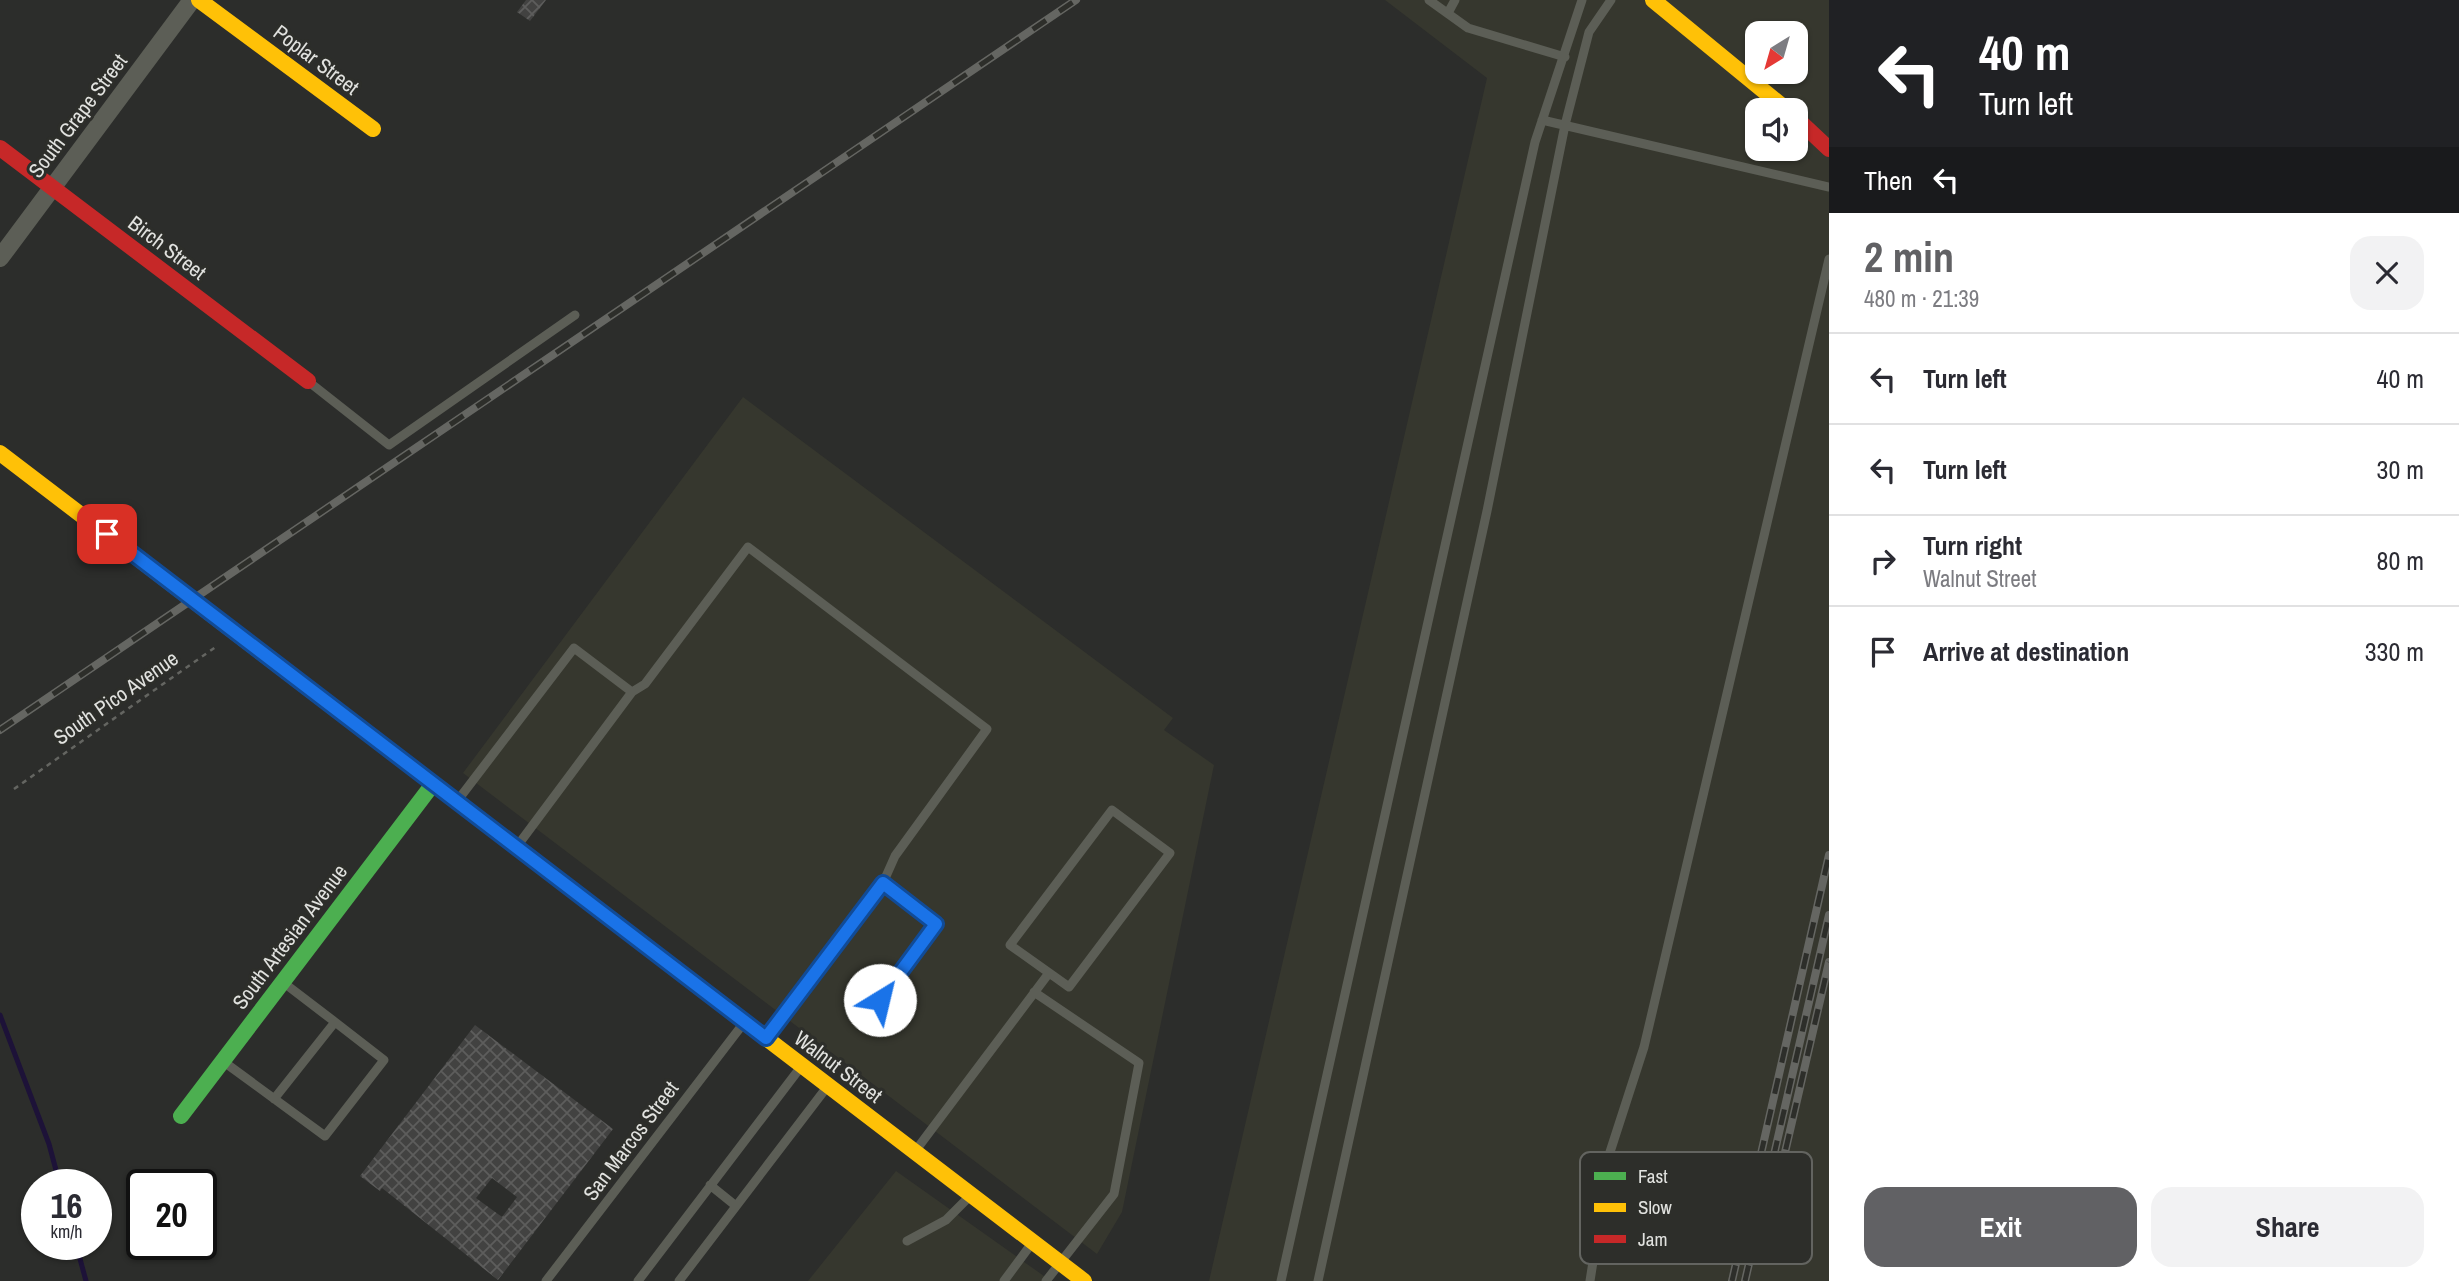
<!DOCTYPE html>
<html lang="en">
<head>
<meta charset="utf-8">
<style>
	:root { --surface:#fff; --page:#f2f2f3; --text:#2b2b33; --muted:#7c7c81; --line:#e1e1e2; --accent:#616164 }
	body { margin:0; font-family:"Archivo Narrow",sans-serif; background:var(--page); color:var(--text); height:100vh; display:flex; flex-direction:column; font-size:26px; white-space:nowrap }
	* { box-sizing:border-box; margin:0 }
	p { font-size:23px; color:var(--muted) }
	.icon { flex:none; width:38px; height:38px; fill:none; stroke:currentColor; stroke-width:2; stroke-linecap:round; stroke-linejoin:round }
	.map { position:relative; flex:1; overflow:hidden }
	.details { display:flex; flex-direction:column; background:var(--surface); width:630px }
	.details>* { flex:none }
	.guide { background:#202124; color:#fff; overflow:hidden }
	.needle { width:46px; rotate:217deg }
	.buttons { position:absolute; left:1745px; top:21px; display:grid; gap:14px }
	.buttons a { display:grid; place-items:center; width:63px; height:63px; border-radius:14px; background:var(--surface); box-shadow:0 2px 5px #0004; font-size:35px }
	.speed { position:absolute; left:21px; top:1169px; display:flex; gap:14px; font-size:35px; font-weight:700; text-align:center }
	.speed>* { display:grid; place-content:center; width:91px; height:91px; border-radius:50%; background:var(--surface); box-shadow:0 2px 5px #0004; line-height:1 }
	.speed small { font-size:18px; font-weight:400 }
	.speed .limit { border:4px solid #111; border-radius:10px; background:#fff; color:#111 }
	.pin { position:absolute; display:grid; place-items:center; width:60px; height:60px; color:#fff; margin:-30px; border-radius:14px; box-shadow:0 4px 10px #0006 }
	.me { position:absolute; width:77px; margin:-38px; rotate:36deg; stroke-linejoin:round; filter:drop-shadow(0 0 5px #0008) }
	.turn { display:flex; align-items:center; gap:24px; height:147px; padding:0 35px; font-size:32px }
	.turn .icon { width:91px; height:91px; stroke-width:2.5 }
	.turn b { display:block; font-size:49px; line-height:60px }
	.then { display:flex; align-items:center; height:66px; padding:0 35px; background:#0003; gap:14px; font-size:26px }
	.round { display:grid; place-items:center; flex:none; width:74px; height:74px; border-radius:21px; background:var(--page) }
	.overview { display:flex; align-items:center; justify-content:space-between; height:119px; padding:0 35px }
	h1 { font-size:42px; font-weight:800; line-height:52px; color:var(--accent) }
	.button { display:flex; gap:14px; margin-top:auto; padding:14px 35px }
	.button a { flex:1; height:80px; border-radius:21px; background:var(--accent); color:#fff; font-size:28px; font-weight:800; line-height:80px; text-align:center }
	.button a+a { background:var(--page); color:var(--text) }
	ul { padding:0; list-style:none }
	li { display:flex; align-items:center; gap:21px; height:91px; padding:0 35px; border-top:2px solid var(--line) }
	li div { flex:1 }
	li b { display:block; font-size:26px }
	li em { font-style:normal }
	main { display:flex; flex:1; min-height:0 }
	.map>svg:first-child { display:block }
</style>
</head>
<body>
<main>
<div class="map">
<svg width="1829" height="1281" viewBox="0 0 1829 1281">
	<defs>
		<pattern id="building-cross-hatch" width="8" height="8" patternUnits="userSpaceOnUse" patternTransform="scale(1.75)"><rect width="8" height="8" fill="#424241"/><path d="M0 0l8 8M0 8l8-8" fill="none" stroke="#5d5d5c"/></pattern>
	</defs>
	<rect width="100%" height="100%" fill="#2c2d2b"/>
	<path fill="#36372e" fill-rule="evenodd" d="M1385,0h444v1281h-620l278,-1203zM1757,33h39v39h-39zM1757,110h39v39h-39z
		M743,397l430,321 -9,12 50,35 -92,447 -25,42 -634,-481z
		M896,1171l155,110h-243z"/>
	<g fill="none" stroke-linecap="round" stroke-linejoin="round">
		<path stroke="#1d1238" stroke-width="5" d="M0,1015l49,129 11,41
			M76,1244l10,37"/>
	</g>
	<path fill="url(#building-cross-hatch)" fill-rule="evenodd" d="M526,0h20l-16,21 -13,-9z
		M475,1025l138,104 -115,151 -116,-92 -2,3 -20,-15zM492,1178l25,19 -15,20 -26,-19z"/>
	<g fill="none" stroke-linecap="round" stroke-linejoin="round">
		<path stroke="#646561" stroke-width="2.5" stroke-dasharray="5 5" stroke-linecap="butt" d="M14,789l203,-143"/>
		<path stroke="#5c5e56" stroke-width="9" d="M1429,0l39,28 97,29
			M1448,13l7,-13
			M1542,120l287,67
			M309,382l80,63 186,-130
			M632,692l13,-8 103,-137 239,182 -92,127 -12,27
			M458,800l116,-152 58,44 -114,153
			M1112,810l58,43 -101,134 -59,-42z
			M284,983l51,39
			M1034,992l105,71 -25,131 -68,87
			M767,1036l116,-153 53,41 -70,95
			M224,1062l101,74 59,-76 -49,-38 -61,77
			M916,1150l133,-177
			M710,1185l26,21
			M907,1241l39,-21 24,-24
			M546,1281l197,-257
			M638,1281l162,-213
			M679,1281l148,-194
			M1004,1281l28,-38
			M1281,1281l254,-1139 47,-142
			M1318,1281l169,-770 78,-386 24,-93 22,-32
			M1590,1281l20,-129 34,-105 185,-788"/>
		<path stroke="#5c5e56" stroke-width="18" d="M0,258l192,-258"/>
		<path stroke="#4caf50" stroke-width="16" d="M181,1116l252,-332"/>
		<path stroke="#ffc107" stroke-width="16" d="M199,0l174,129
			M1653,0l134,110
			M0,453l469,358
			M766,1038l318,243"/>
		<path stroke="#c62828" stroke-width="16" d="M1796,118l33,31
			M0,148l308,233
			M469,811l297,227"/>
		<defs>
			<path id="rail" d="M0,730l1076,-730
				M1764,1243l65,-281
				M1732,1281l97,-426
				M1745,1281l84,-366"/>
		</defs>
		<use href="#rail" stroke="#656662" stroke-width="8"/>
		<use href="#rail" stroke="#2d2e2a" stroke-width="5" stroke-dasharray="16" stroke-linecap="butt"/>
	</g>
	<g fill="none" stroke-linecap="round" stroke-linejoin="round">
		<defs>
			<path id="route" d="M107,534l659,504 117,-155 53,41 -56,76"/>
		</defs>
		<use href="#route" stroke="#114b97" stroke-width="18"/>
		<use href="#route" stroke="#1a73e8" stroke-width="12"/>
	</g>
	<g text-anchor="middle" stroke-width="6" stroke-linejoin="round" paint-order="stroke">
		<g font-size="21" fill="#e1e2df" stroke="#2d2e2a">
			<text transform="translate(316 60) rotate(37)" y="7">Poplar Street</text>
			<text transform="translate(78 116) rotate(-53)" y="7">South Grape Street</text>
			<text transform="translate(167 248) rotate(37)" y="7">Birch Street</text>
			<text transform="translate(116 698) rotate(-35)" y="7">South Pico Avenue</text>
			<text transform="translate(290 937) rotate(-53)" y="7">South Artesian Avenue</text>
			<text transform="translate(838 1067) rotate(37)" y="7">Walnut Street</text>
			<text transform="translate(631 1141) rotate(-53)" y="7">San Marcos Street</text>
		</g>
	</g>
	<rect x="1580" y="1152" width="232" height="112" rx="10" fill="#2d2e2a" stroke="#636460" stroke-width="2"/>
	<rect x="1594" y="1172" width="32" height="8" fill="#4caf50"/>
	<rect x="1594" y="1203" width="32" height="9" fill="#ffc107"/>
	<rect x="1594" y="1235" width="32" height="8" fill="#c62828"/>
	<g font-size="19" fill="#e1e2df">
		<text x="1638" y="1183">Fast</text>
		<text x="1638" y="1214">Slow</text>
		<text x="1638" y="1246">Jam</text>
	</g>
</svg>
<div class="buttons">
<a><svg class="needle" viewBox="-14 -14 28 28"><path d="M0-13l5 13h-10z" fill="#e53935"/><path d="M0 13l5-13h-10z" fill="#7c7c81"/></svg></a>
<a><svg class="icon" aria-label="sound" viewBox="0 0 24 24"><path d="M4 9h4l5-4v14l-5-4H4zM17 9q2 3 0 6"/></svg></a>
</div>
<div class="speed"><div>16<small>km/h</small></div><div class="limit">20</div></div>
<div class="pin" style="left:107px;top:534px;background:#d93025"><svg class="icon" aria-label="arrive" viewBox="0 0 24 24"><path d="M6 21V4h12l-3 4 3 4H6"/></svg></div>
<svg class="me" style="left:880px;top:1000px" viewBox="-20 -20 40 40"><circle r="19" fill="#fff"/><path d="M0-13L10 11 0 6-10 11z" fill="#1a73e8"/></svg>
</div>
<section class="details">
<div class="guide">
<div class="turn"><svg class="icon" aria-label="left" viewBox="0 0 24 24"><path d="M17 20v-9H6M10 6l-5 5 5 5"/></svg><div><b>40 m</b>Turn left</div></div>
<div class="then">Then<svg class="icon" aria-label="left" viewBox="0 0 24 24"><path d="M17 20v-9H6M10 6l-5 5 5 5"/></svg></div>
</div>
<div class="overview"><div><h1>2 min</h1><p>480 m · 21:39</p></div><a class="round"><svg class="icon" aria-label="close" viewBox="0 0 24 24"><path d="M6 6l12 12M18 6L6 18"/></svg></a></div>
<ul>
<li><svg class="icon" aria-label="left" viewBox="0 0 24 24"><path d="M17 20v-9H6M10 6l-5 5 5 5"/></svg><div><b>Turn left</b></div><em>40 m</em></li>
<li><svg class="icon" aria-label="left" viewBox="0 0 24 24"><path d="M17 20v-9H6M10 6l-5 5 5 5"/></svg><div><b>Turn left</b></div><em>30 m</em></li>
<li><svg class="icon" aria-label="right" viewBox="0 0 24 24"><path d="M7 20v-9h11M14 6l5 5-5 5"/></svg><div><b>Turn right</b><p>Walnut Street</p></div><em>80 m</em></li>
<li><svg class="icon" aria-label="arrive" viewBox="0 0 24 24"><path d="M6 21V4h12l-3 4 3 4H6"/></svg><div><b>Arrive at destination</b></div><em>330 m</em></li>
</ul>
<div class="button"><a>Exit</a><a>Share</a></div>
</section>
</main>
</body>
</html>
